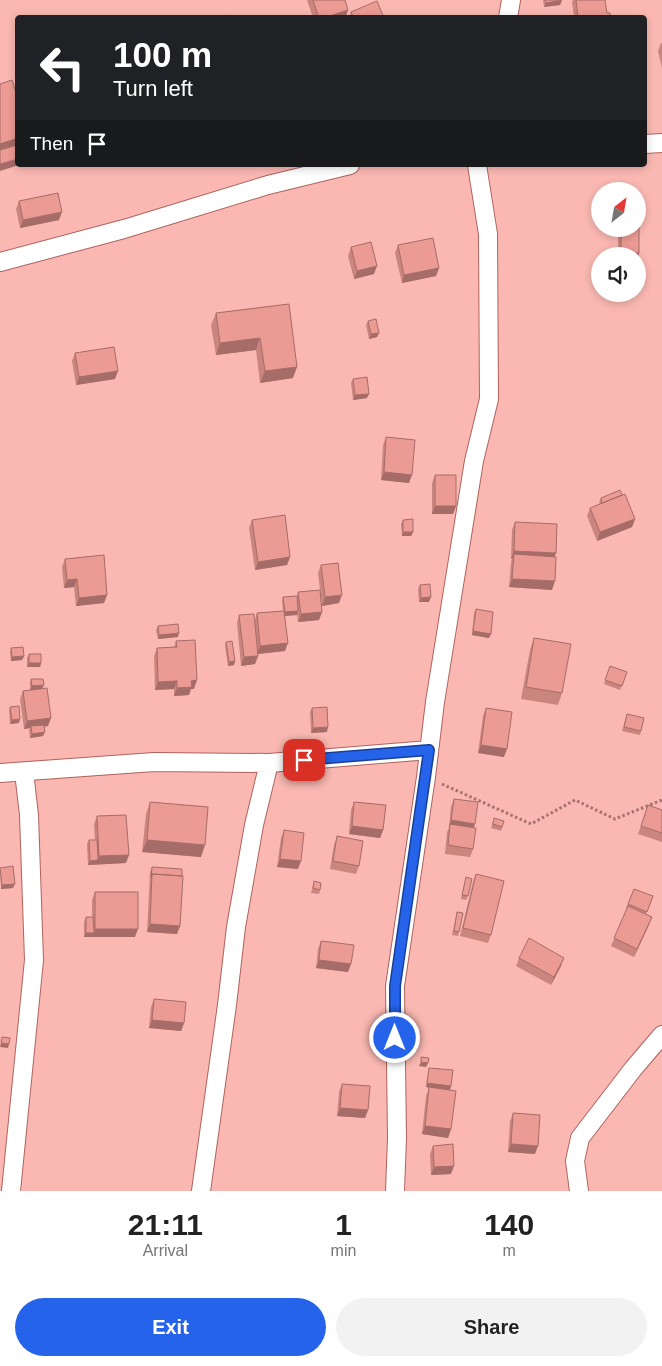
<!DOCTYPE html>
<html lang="en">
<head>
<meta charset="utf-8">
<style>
	:root { --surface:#fff; --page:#f2f2f2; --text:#222; --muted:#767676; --accent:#2563eb }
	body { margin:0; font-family:Arial,sans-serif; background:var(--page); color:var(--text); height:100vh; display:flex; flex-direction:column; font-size:19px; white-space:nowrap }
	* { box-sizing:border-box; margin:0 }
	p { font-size:16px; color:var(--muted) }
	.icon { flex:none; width:28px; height:28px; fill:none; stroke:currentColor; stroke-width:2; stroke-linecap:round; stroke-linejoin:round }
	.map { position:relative; height:1191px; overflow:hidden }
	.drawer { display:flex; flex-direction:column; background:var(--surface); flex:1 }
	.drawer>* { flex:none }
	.hud { position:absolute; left:15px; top:15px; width:632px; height:152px; border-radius:5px; box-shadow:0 2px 8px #0003; background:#202124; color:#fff; overflow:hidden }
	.needle { width:32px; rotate:31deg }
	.buttons { position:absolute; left:591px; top:182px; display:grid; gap:10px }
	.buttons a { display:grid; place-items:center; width:55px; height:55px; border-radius:50%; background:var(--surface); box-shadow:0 2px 8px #0003; font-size:25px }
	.pin { position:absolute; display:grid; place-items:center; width:42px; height:42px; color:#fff; margin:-21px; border-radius:10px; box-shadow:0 2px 8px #0006 }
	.me { position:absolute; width:55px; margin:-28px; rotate:0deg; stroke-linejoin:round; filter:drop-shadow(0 0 4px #0008) }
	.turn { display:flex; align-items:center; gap:18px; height:105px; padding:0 15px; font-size:22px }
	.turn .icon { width:65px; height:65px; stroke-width:2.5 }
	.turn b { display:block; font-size:35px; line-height:42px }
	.then { display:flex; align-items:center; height:48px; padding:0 15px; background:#0003; gap:10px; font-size:19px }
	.eta { display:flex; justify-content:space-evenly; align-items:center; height:85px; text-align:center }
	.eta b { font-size:30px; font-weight:600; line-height:35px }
	.primary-button { display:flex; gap:10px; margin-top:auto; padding:10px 15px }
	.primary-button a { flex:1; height:58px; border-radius:30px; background:var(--accent); color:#fff; font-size:20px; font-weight:600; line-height:58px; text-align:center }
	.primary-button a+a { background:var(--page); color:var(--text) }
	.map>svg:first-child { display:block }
</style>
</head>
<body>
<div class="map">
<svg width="662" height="1191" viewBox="0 0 662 1191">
	<rect width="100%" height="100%" fill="#fbb8b2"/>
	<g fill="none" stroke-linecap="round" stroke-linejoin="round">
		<defs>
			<path id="street" d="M508,18l3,-18
				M645,144l17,-1
				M0,262l124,-33 144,-44 82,-20
				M0,773l154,-11 115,1 160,-13
				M11,1191l23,-231 -5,-145 -5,-43
				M201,1191l26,-186 9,-78 18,-102 15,-62
				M395,1191l2,-53 -2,-152 31,-209 9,-75 39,-241 15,-62 -1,-165 -11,-69
				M579,1191l-4,-30 5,-23 53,-69 29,-34"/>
		</defs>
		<use href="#street" stroke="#ae635d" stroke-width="20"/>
		<path stroke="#a5726e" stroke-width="3" stroke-dasharray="2.5 2.5" stroke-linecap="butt" d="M442,784l89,40 44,-24 40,19 47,-19"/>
		<use href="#street" stroke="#fff" stroke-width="18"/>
	</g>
	<path fill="#cb857f" d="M307,0h38v18h-32z
		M543,0h19l-2,5 -16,2z
		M573,0h32l2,13 -33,4 -2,-15z
		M351,12l33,6h-35z
		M661,43h1v25l-4,-17z
		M19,201l40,19 -39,8 -4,-19z
		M620,229h18l1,24 -1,4v-1h-20v-21z
		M398,245l41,23 -3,8 -34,7 -7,-30z
		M351,247l23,27 -20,5 -6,-23z
		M289,304l4,74 -33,5 -4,-33 -40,5 -5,-30 5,-12z
		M368,321l11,12 -2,4 -8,2 -3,-14z
		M75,353l40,26 -39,6 -4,-24z
		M353,379l14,19 -14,2 -2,-17z
		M386,437l23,46 -28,-3 2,-35z
		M435,475l21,31 -3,8h-21v-31z
		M622,495l13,24 -3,8 -35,14 -10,-25 3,-8 10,-4 -1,-2 2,-4z
		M252,520l38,37 -3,8 -32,5 -6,-42z
		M403,520l10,12 -2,4h-9l-1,-12z
		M515,522l41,31 -2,4 -2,33 -43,-3 2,-24 1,-4h-1l1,-29z
		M65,559l42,36 -3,8 -28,3 -2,-19 -10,1 -2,-21z
		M321,565l18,38 -17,3 -4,-33z
		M420,585l9,17h-10l-1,-13z
		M298,592l24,20 -3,8 -21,2 -1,-7 -12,1v35l-27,3v2l-3,8 -14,2 -4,-43 2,-8 16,5 2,-7 26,-2 -1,-10 1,-4 14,-1z
		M476,609l15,25 -2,4 -17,-3 2,-22z
		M158,626l20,11 -20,2 -2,-9z
		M534,638l28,55 -4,12 -37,-6 9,-49z
		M176,641l18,48h-3l-2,6 -15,1v-7l-19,1 -1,-34 3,-8 17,-1z
		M226,642l9,19 -1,4 -6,1 -3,-20z
		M11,648l13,8 -2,4 -11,1 -1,-9z
		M29,654l12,9 -1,4h-13v-9z
		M610,666l17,6 -7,18 -16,-6z
		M31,679l11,10 6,37 -4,1 -1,9 -13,2 -1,-8 1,-2 -6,1 -4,-30 3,-8 13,-2 -6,1v-7z
		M10,707l9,16 -9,1 -1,-13z
		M312,708l15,24 -16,1 -1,-21z
		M486,708l18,49 -26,-4 5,-37z
		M627,714l14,17 -1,4 -18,-4z
		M454,799l21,25 -2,4v21l-3,8 -25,-3 2,-22 2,-4 2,-21z
		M150,802l51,55 -59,-5 4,-38z
		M354,802l29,28 -3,8 -31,-4 2,-24z
		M648,805l14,5v32l-24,-8z
		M97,816l29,47 -38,2 -1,-21 2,-4h6l-1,-16z
		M494,818l10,3 -3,10 -10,-3z
		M284,830l14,39 -21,-2 4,-29z
		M337,836l22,30 -3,8 -26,-5 4,-24z
		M152,867l28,59 -3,8 -30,-2 3,-60z
		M0,868l13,20 -12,1z
		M476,874l15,61 -3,8 -28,-7 13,-54z
		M466,877l2,19 -2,4 -5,-1z
		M314,881l6,9 -1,4 -8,-1z
		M634,889l19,7 -7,18 6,3 -18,40 -23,-11 16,-37 -1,-1z
		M95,892l40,45h-51v-15l2,-5h6v-17z
		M457,912l2,20 -1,4 -6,-1z
		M321,941l30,23 -3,8 -32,-4 2,-19z
		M519,958l42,8 -10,19 -35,-19z
		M154,999l30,24 -3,8 -32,-3 2,-21z
		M429,1068l21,22 1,39 -3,9 -26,-4 4,-38 3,-8 -3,-1 2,-15z
		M342,1084l26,26 -3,8 -28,-2 2,-24z
		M513,1113l22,41 -27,-2 2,-31z
		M433,1146l18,28 -20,1 -1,-21z"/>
	<path fill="#a56c68" d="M562,0l-2,5 -16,2 2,-4z
		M348,10l-3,8h-21z
		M18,138v11l-18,5v-10z
		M18,159v6h1l-19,6v-7z
		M62,212l-3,8 -39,8 3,-8z
		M639,253l-1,4v-1h-18l1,-2z
		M377,266l-3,8 -20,5 3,-8z
		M439,268l-3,8 -34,7 2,-8z
		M379,333l-2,4 -8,2 2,-5z
		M260,338l-4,12 -40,5 4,-12z
		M297,367l-4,11 -33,5 5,-12z
		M118,371l-3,8 -39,6 3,-8z
		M369,394l-2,4 -14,2 2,-5z
		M384,472l28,3 -3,8 -28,-3z
		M435,506h21l-3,8h-21z
		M635,519l-3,8 -35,14 3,-9z
		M403,532h10l-2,4h-9z
		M514,551l42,2 -3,8 -39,-7 -2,5h-1z
		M290,557l-3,8 -32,5 3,-8z
		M77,579l-3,8 -10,1 3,-8z
		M512,579l43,2 -3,9 -43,-3z
		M107,595l-3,8 -28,3 3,-8z
		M342,595l-3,8 -17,3 3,-9z
		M431,597l-2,5h-10l2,-4z
		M298,611l-1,4 -14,1 2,-4z
		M322,612l-3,8 -21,2 3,-8z
		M473,631l18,3 -2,4 -17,-3z
		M179,633l-1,4 -20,2 1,-4z
		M288,643l-3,8 -28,3 3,-8z
		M24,656l-2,4 -11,1 1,-4z
		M258,656l-3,8 -14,2 3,-9z
		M235,661l-1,4 -6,1 1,-4z
		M29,663h12l-1,4h-13z
		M197,680l-3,9h-3l-2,6 -15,1 3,-8 14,-7z
		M177,681l-3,8 -19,1 3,-8z
		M44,685l-2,4 -12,1 2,-4z
		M51,718l-3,8 -17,2v-2l-1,2 -6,1 3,-8z
		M20,719l-1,4 -9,1 2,-4z
		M328,727l-1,5 -16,1 2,-5z
		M45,732l-2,4 -13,2 2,-4z
		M481,745l26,4 -3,8 -26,-4z
		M451,820l24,4 -3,8 -22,-8 -2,4z
		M352,826l31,4 -3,8 -31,-4z
		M147,840l58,5 -4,12 -59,-5z
		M129,855l-3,8 -38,2 2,-4 8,-1 1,-4z
		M280,859l21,2 -3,8 -21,-2z
		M15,884l-2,4 -12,1 1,-4z
		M652,917l-3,8 -15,32 3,-8z
		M150,924l30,2 -3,8 -30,-2z
		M95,929h43l-3,8h-51l2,-4h8z
		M564,958l-3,8 -10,19 3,-8z
		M319,960l32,4 -3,8 -32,-4z
		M152,1020l32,3 -3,8 -32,-3z
		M1,1043l8,1 -1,4 -8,-1z
		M421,1062l7,1 -2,4 -7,-1z
		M427,1083l24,3 -1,4 -24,-3z
		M340,1108l28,2 -3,8 -28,-2z
		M425,1126l26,3 -3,9 -26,-4z
		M511,1144l27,2 -3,8 -27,-2z
		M454,1166l-3,8 -20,1 3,-8z"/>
	<path fill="#ec9b94" stroke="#a56c68" d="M313,0h32l3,10 -24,8h-5z
		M545,0h17l-16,3z
		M576,0h29l2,13h3l1,5h-38l5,-1z
		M377,1l7,17h-30l-3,-6z
		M230,15l1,3h-9z
		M12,80l6,19v39l-18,6v-60z
		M17,145l1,14 -18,5v-14z
		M58,193l4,19 -39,8 -4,-19z
		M638,227h1v26l-18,1v-25h17z
		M433,238l6,30 -35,7 -6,-30z
		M371,242l6,24 -20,5 -6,-24z
		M289,304l8,63 -32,4 -5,-33 -40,5 -4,-30z
		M376,319l3,14 -8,1 -3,-13z
		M114,347l4,24 -39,6 -4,-24z
		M367,377l2,17 -14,1 -2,-16z
		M386,437l29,3 -3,35 -28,-3z
		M435,475h21v31h-21z
		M620,490l2,5 -20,8 -1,-5z
		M625,494l10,25 -35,13 -10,-24z
		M285,515l5,42 -32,5 -6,-42z
		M413,519v13h-10v-12z
		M515,522l42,2 -1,29 -42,-2z
		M514,554l42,3 -1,24 -43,-2z
		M104,555l3,40 -28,3 -2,-19 -10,1 -2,-21z
		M338,563l4,32 -17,2 -4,-32z
		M430,584l1,13 -10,1 -1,-13z
		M320,590l2,22 -21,2 -3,-22z
		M297,596l1,15 -13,1 -2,-15z
		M476,609l17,3 -2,22 -18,-3z
		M284,611l4,32 -28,3 -3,-33z
		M254,614l4,42 -14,1 -5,-42z
		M178,624l1,9 -20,2 -1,-9z
		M534,638l37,6 -9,49 -36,-6z
		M195,640l2,40 -6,1 1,6 -15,1v-7l-19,1 -1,-34 20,-1 -1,-6z
		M232,641l3,20 -6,1 -3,-20z
		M23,647l1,9 -12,1 -1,-9z
		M29,654h12v9h-12z
		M610,666l17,6 -5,14 -17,-6z
		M31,679h12l1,6 -12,1z
		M47,688l4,30 -24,3 -4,-30z
		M19,706l1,13 -8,1 -2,-13z
		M327,707l1,20 -15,1 -1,-20z
		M486,708l26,4 -5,37 -26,-4z
		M627,714l17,4 -3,13 -17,-4z
		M44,725l1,7 -13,2 -1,-8z
		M454,799l24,3 -3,22 -24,-4z
		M150,802l58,5 -3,38 -58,-5z
		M354,802l32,3 -3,25 -31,-4z
		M648,805l14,5v23l-21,-7z
		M126,815l3,40 -30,1 -2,-40z
		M494,818l10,3 -2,6 -9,-3z
		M450,824l26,4 -3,21 -25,-4z
		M284,830l20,3 -3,28 -21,-2z
		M337,836l26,5 -4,25 -26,-5z
		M89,840h8l1,20 -8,1z
		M13,866l2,18 -13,1 -2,-17z
		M152,867l30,2v7l-30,-2 -1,4z
		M152,874l31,2 -3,50 -30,-2z
		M476,874l28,7 -13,54 -28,-7z
		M466,877l6,2 -4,17 -6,-1z
		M314,881l7,2 -1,7 -7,-2z
		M634,889l19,7 -6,16 -19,-8z
		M95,892h43v37h-43z
		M628,906l24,11 -15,32 -23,-11z
		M457,912l6,1 -4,19 -5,-1z
		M86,917h7l1,16h-8z
		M529,938l35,20 -10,19 -35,-19z
		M321,941l33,4 -3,19 -32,-4z
		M154,999l32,3 -2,21 -32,-3z
		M2,1037l8,1 -1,6 -8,-1z
		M421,1057l8,1 -1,5 -7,-1z
		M429,1068l24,2 -2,16 -24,-3z
		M342,1084l28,2 -2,24 -28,-2z
		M429,1087l27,4 -5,38 -26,-3z
		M513,1113l27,2 -2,31 -27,-2z
		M453,1144l1,22 -20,1 -1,-21z"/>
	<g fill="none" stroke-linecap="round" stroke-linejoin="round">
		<defs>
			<path id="route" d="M304,760l125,-10 -34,236v52"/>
		</defs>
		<use href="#route" stroke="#184099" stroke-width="12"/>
		<use href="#route" stroke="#2563eb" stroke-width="9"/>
	</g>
</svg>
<div class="buttons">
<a><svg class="needle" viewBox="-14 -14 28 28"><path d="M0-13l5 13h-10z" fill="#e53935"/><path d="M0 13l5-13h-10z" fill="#767676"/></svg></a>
<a><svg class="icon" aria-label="sound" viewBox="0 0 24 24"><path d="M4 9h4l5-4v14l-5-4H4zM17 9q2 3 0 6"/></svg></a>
</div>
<div class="pin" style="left:304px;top:760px;background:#d93025"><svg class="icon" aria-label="arrive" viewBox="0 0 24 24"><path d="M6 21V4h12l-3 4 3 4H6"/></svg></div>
<svg class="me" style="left:395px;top:1038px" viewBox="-20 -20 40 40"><circle r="17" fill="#2563eb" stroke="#fff" stroke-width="3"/><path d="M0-11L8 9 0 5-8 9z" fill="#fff"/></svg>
<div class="hud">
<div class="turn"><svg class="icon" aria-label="left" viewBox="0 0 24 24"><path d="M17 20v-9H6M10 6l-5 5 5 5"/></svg><div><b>100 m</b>Turn left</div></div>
<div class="then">Then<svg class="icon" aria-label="arrive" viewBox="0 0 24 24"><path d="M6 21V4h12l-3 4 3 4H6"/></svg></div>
</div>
</div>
<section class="drawer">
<div class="eta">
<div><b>21:11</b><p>Arrival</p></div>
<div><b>1</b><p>min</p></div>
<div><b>140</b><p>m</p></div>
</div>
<div class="primary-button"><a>Exit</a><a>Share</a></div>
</section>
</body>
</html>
